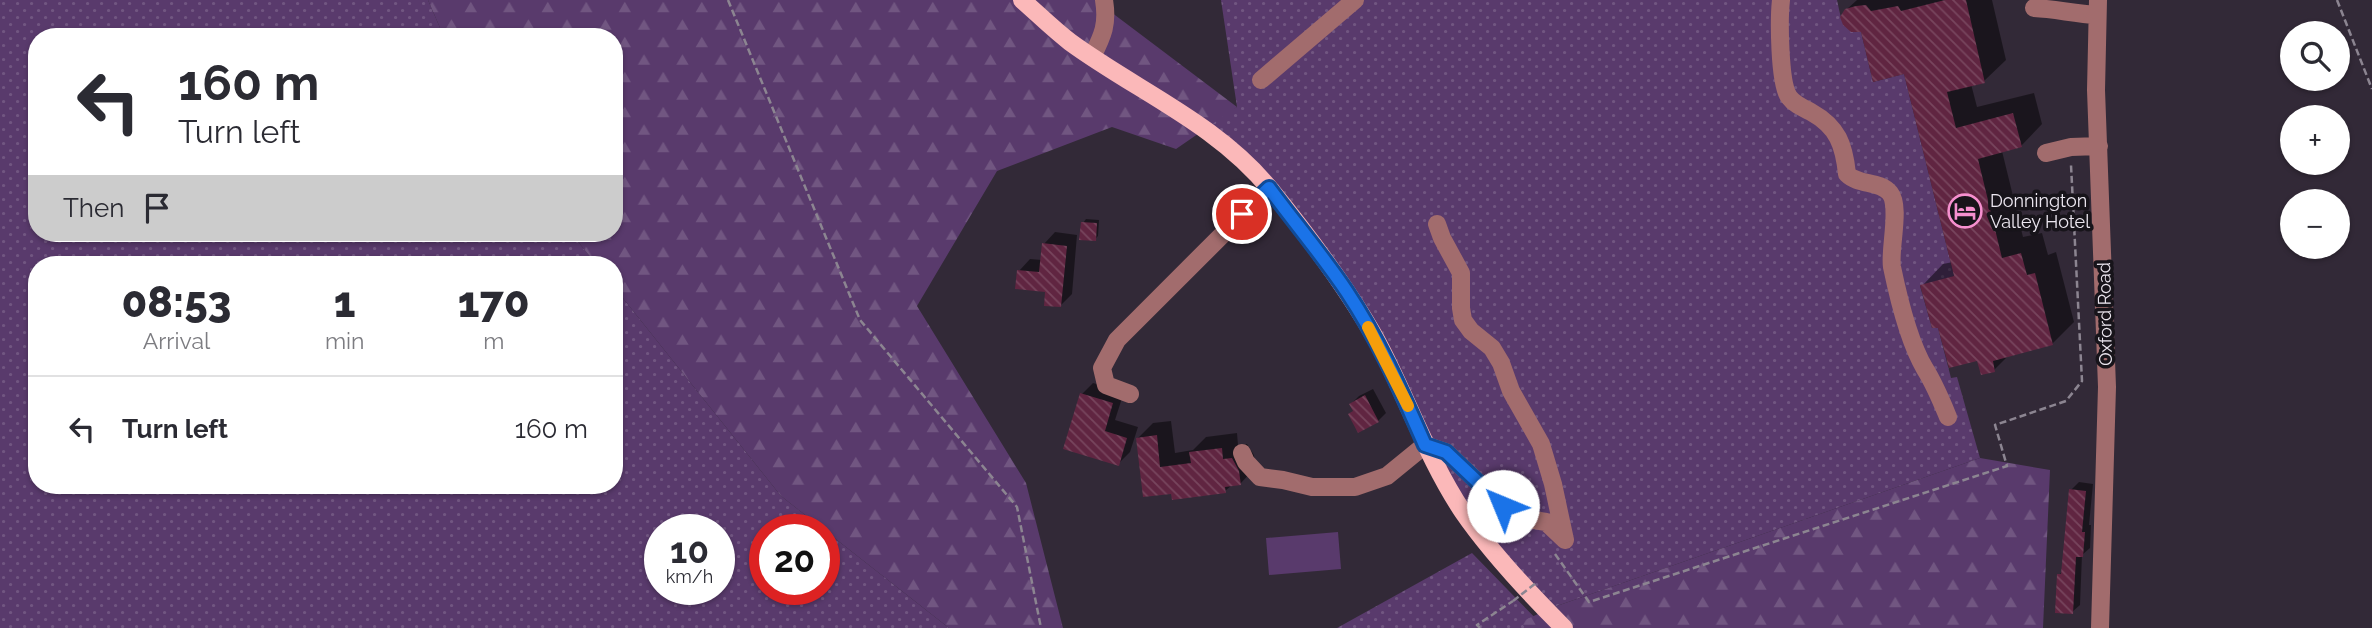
<!DOCTYPE html>
<html lang="en">
<head>
<meta charset="utf-8">
<style>
	:root { --surface:#fff; --page:#f2f2f3; --text:#2b2b33; --muted:#7c7c81; --line:#e1e1e2 }
	body { margin:0; font-family:Raleway,sans-serif; background:var(--page); color:var(--text); height:100vh; display:flex; flex-direction:column; font-size:26px; white-space:nowrap }
	* { box-sizing:border-box; margin:0 }
	p { font-size:23px; color:var(--muted) }
	.icon { flex:none; width:38px; height:38px; fill:none; stroke:currentColor; stroke-width:2; stroke-linecap:round; stroke-linejoin:round }
	.map { position:relative; flex:1; overflow:hidden }
	.side { position:absolute; left:28px; top:256px; width:595px; height:238px; display:flex; flex-direction:column; background:var(--surface); border-radius:28px; box-shadow:0 2px 5px #0004 }
	.side>* { flex:none }
	.hud { position:absolute; left:28px; top:28px; width:595px; height:214px; border-radius:28px; box-shadow:0 2px 5px #0004; background:#fff; color:var(--text); overflow:hidden }
	.tools { position:absolute; left:2280px; top:21px; display:grid; gap:14px }
	.tools a { display:grid; place-items:center; width:70px; height:70px; border-radius:50%; background:var(--surface); box-shadow:0 2px 5px #0004; font-size:35px }
	.speed { position:absolute; left:644px; top:514px; display:flex; gap:14px; font-size:35px; font-weight:700; text-align:center }
	.speed>* { display:grid; place-content:center; width:91px; height:91px; border-radius:50%; background:var(--surface); box-shadow:0 2px 5px #0004; line-height:1 }
	.speed small { font-size:18px; font-weight:400 }
	.speed .limit { border:10px solid #d22; background:#fff; color:#111 }
	.pin { position:absolute; display:grid; place-items:center; width:60px; height:60px; color:#fff; margin:-30px; border:4px solid #fff; border-radius:50%; box-shadow:0 2px 7px #0007 }
	.me { position:absolute; width:77px; margin:-38px; rotate:315deg; stroke-linejoin:round; filter:drop-shadow(0 0 5px #0008) }
	.turn { display:flex; align-items:center; gap:24px; height:147px; padding:0 35px; font-size:32px }
	.turn .icon { width:91px; height:91px; stroke-width:2.5 }
	.turn b { display:block; font-size:49px; line-height:60px }
	.then { display:flex; align-items:center; height:66px; padding:0 35px; background:#0003; gap:14px; font-size:26px }
	.eta { display:flex; justify-content:space-evenly; align-items:center; height:119px; text-align:center }
	.eta b { font-size:42px; font-weight:800; line-height:49px }
	ul { padding:0; list-style:none }
	li { display:flex; align-items:center; gap:21px; height:105px; padding:0 35px; border-top:2px solid var(--line) }
	li div { flex:1 }
	li b { display:block; font-size:26px }
	li em { font-style:normal }
	.map>svg:first-child { display:block }
</style>
</head>
<body>
<div class="map">
<svg width="2372" height="628" viewBox="0 0 2372 628">
	<defs>
		<pattern id="grass-dots" width="8" height="8" patternUnits="userSpaceOnUse" patternTransform="scale(1.75)"><rect width="8" height="8" fill="#593a6c"/><path d="M2 2h.1M6 6h.1" fill="none" stroke="#715681" stroke-width="1.8" stroke-linecap="round"/></pattern>
		<pattern id="forest-firs" width="22" height="20" patternUnits="userSpaceOnUse" patternTransform="scale(1.75)"><rect width="22" height="20" fill="#593a6c"/><path d="M5 1l3.5 6h-7zM16 11l3.5 6h-7z" fill="#715681"/></pattern>
		<pattern id="building-back-hatch" width="6" height="6" patternUnits="userSpaceOnUse" patternTransform="scale(1.75)"><rect width="6" height="6" fill="#602541"/><path d="M-1 5l2 2M0 0l6 6M5-1l2 2" fill="none" stroke="#77455d"/></pattern>
	</defs>
	<rect width="100%" height="100%" fill="#322937"/>
	<path fill="url(#grass-dots)" fill-rule="evenodd" d="M0,0h428l16,37h-407v196h534l25,31h-559v221h577v-198l167,209 168,132h-949zM660,530h59v60h-59zM765,530h59v60h-59z
		M1221,0h616c4,17 4,31 24,32l12,50 31,-8 50,202 -34,10 12,42h6l13,50 6,-1 23,81 -429,150 -66,-67 -151,-268 -132,-148 35,-18z
		M1472,553l73,75h-208z"/>
	<path fill="url(#forest-firs)" d="M428,0h667l142,107 -61,42 -64,-22 -115,44 -80,135 109,177 37,145h-114l-168,-132 -167,-209v-23h-18l-25,-31h43v-196h-170z
		M1980,458l70,12 -7,158h-518l-4,-6 30,-14z"/>
	<path fill="#593a6c" d="M1338,532l3,37 -72,6 -3,-37z"/>
	<path fill="#0007" d="M1857,0h135l14,60 -22,21 -13,3 6,23 57,-14 8,31 -21,22 -19,5 21,86 19,-4 6,22 8,-3 18,70 -22,22 -42,10 -16,16 -54,-44 -18,-40 21,-22 10,-2 -47,-190 -43,-42 -17,-20z
		M1086,219l13,1 -1,16 -3,3 -12,-16z
		M1055,232l22,3 -5,59 -12,12 -13,-15 -28,-20 11,-12 12,1 2,-16z
		M1093,383l31,9 -9,28 23,7 -8,25 -12,12 -36,-70z
		M1373,389l13,24 -8,8 -19,10 -8,-27 8,-8z
		M1171,421l4,32 18,-3 13,-13 31,-4 1,12 9,-1 7,11 1,13 -15,16 -8,1 -7,6 -51,7 -36,-60 15,-15z
		M2079,482l14,2 -4,41h2l-1,23 -8,7 -2,50 -8,7 -13,-37 5,-5 7,-80z"/>
	<path fill="url(#building-back-hatch)" d="M1945,0h21l19,83 -38,9 9,36 57,-15 9,34 -44,12 24,99 19,-5 6,22 8,-2 18,72 -60,16 2,11 -14,3 -4,-14 -28,7 -11,-40h-6l-12,-43 34,-9 -50,-202 -31,8 -12,-50h-10l-8,-7 -3,-8 5,-8 11,-3 10,-1 5,6 27,-5 3,5z
		M1081,222l16,1 -1,18 -17,-1z
		M1042,243l25,3 -6,61 -17,-1 1,-14 -30,-3 2,-19 22,2z
		M1080,393l33,10 -8,28 22,7 -8,28 -56,-17z
		M1365,395l14,27 -21,11 -10,-19 5,-3 -4,-7z
		M1157,435l3,32 31,-4 -2,-11 33,-4 1,11 9,-1 7,13 2,14 -16,2 1,6 -54,7 -1,-6 -28,3 -7,-59z
		M2069,489l17,2 -4,41h3l-2,25h-7l-3,57 -18,-1 2,-39h4z"/>
	<g fill="none" stroke-linecap="round" stroke-linejoin="round">
		<path stroke="#8c8591" stroke-width="2.5" stroke-dasharray="7 3.5" stroke-linecap="butt" d="M728,0l132,320 157,187 24,121
			M2337,0l35,89
			M1507,531l-4,2 6,8
			M1555,554l34,48 418,-136 -12,-41 71,-24 16,-20 -11,-216
			M1480,628l-3,-3 36,-24"/>
		<path stroke="#a26c6d" stroke-width="18" d="M1781,0c-2,18 -2,83 8,97 5,7 14,11 22,15 27,15 33,33 36,62 12,12 32,6 43,19 11,14 -1,56 2,74 6,29 18,77 33,102 10,16 16,31 23,48
			M2098,0l-2,90 11,297 -7,241
			M2034,8c22,1 41,6 63,7
			M1092,57c11,-22 16,-33 12,-57
			M1261,80l94,-80
			M2046,153l25,-6 28,-1
			M1437,224l5,14 19,35v35l2,12 8,11 21,17 9,15 10,28 30,53 12,40 12,56
			M1130,394l-24,-9 -4,-17 15,-28 152,-152
			M1242,453l4,9 14,15 23,3 29,7h43l32,-11 38,-31 21,7 69,65 31,5 19,18"/>
		<path stroke="#fbb8b9" stroke-width="18" d="M1022,0c16,14 31,29 48,42 67,49 146,81 200,147 39,48 77,98 107,152 30,56 50,117 86,171 29,42 65,80 101,116"/>
		<path stroke="#8c8591" stroke-width="2.5" stroke-dasharray="7 3.5" stroke-linecap="butt" d="M1513,601l23,-18"/>
	</g>
	<g fill="none" stroke-linecap="round" stroke-linejoin="round">
		<defs>
			<path id="route" d="M1242,214l27,-26c26,35 54,68 78,104 32,48 55,101 78,153l21,7 57,54"/>
		</defs>
		<use href="#route" stroke="#114b97" stroke-width="18"/>
		<use href="#route" stroke="#1a73e8" stroke-width="12"/>
		<path stroke="#f59e0b" stroke-width="12" d="M1368,327l40,79"/>
	</g>
	<defs>
		<symbol id="hotel-ring" viewBox="-11 -11 22 22"><circle r="9.5" fill="#17141a" stroke="#f690cf" stroke-width="1.5"/><path d="M-6-4.5h1.5V1H6V5H4.5V3h-9V5H-6ZM-4 0a1.8 1.8 0 1 1 3.6 0ZM.5 0V-2.5h3Q6-2.5 6 0Z" fill="#f690cf"/></symbol>
	</defs>
	<g fill-rule="evenodd">
		<use href="#hotel-ring" x="1946" y="192" width="38" height="38"/>
	</g>
	<g text-anchor="middle" stroke-width="7" stroke-linejoin="round" paint-order="stroke">
		<g font-size="18" fill="#ece7f0" stroke="#17141a" text-anchor="start">
			<text x="1990" y="207">Donnington<tspan x="1990" dy="21">Valley Hotel</tspan></text>
		</g>
		<g font-size="18" fill="#ece7f0" stroke="#17141a">
			<text transform="translate(2105 314) rotate(-91)" y="6">Oxford Road</text>
		</g>
	</g>
</svg>
<div class="tools">
<a><svg class="icon" aria-label="search" viewBox="0 0 24 24"><circle cx="10" cy="10" r="6"/><path d="M15 15l6 6"/></svg></a>
<a>+</a>
<a>−</a>
</div>
<div class="speed"><div>10<small>km/h</small></div><div class="limit">20</div></div>
<div class="pin" style="left:1242px;top:214px;background:#d93025"><svg class="icon" aria-label="arrive" viewBox="0 0 24 24"><path d="M6 21V4h12l-3 4 3 4H6"/></svg></div>
<svg class="me" style="left:1503px;top:506px" viewBox="-20 -20 40 40"><circle r="19" fill="#fff"/><path d="M0-13L10 11 0 6-10 11z" fill="#1a73e8"/></svg>
<div class="hud">
<div class="turn"><svg class="icon" aria-label="left" viewBox="0 0 24 24"><path d="M17 20v-9H6M10 6l-5 5 5 5"/></svg><div><b>160 m</b>Turn left</div></div>
<div class="then">Then<svg class="icon" aria-label="arrive" viewBox="0 0 24 24"><path d="M6 21V4h12l-3 4 3 4H6"/></svg></div>
</div>
<section class="side">
<div class="eta">
<div><b>08:53</b><p>Arrival</p></div>
<div><b>1</b><p>min</p></div>
<div><b>170</b><p>m</p></div>
</div>
<ul>
<li><svg class="icon" aria-label="left" viewBox="0 0 24 24"><path d="M17 20v-9H6M10 6l-5 5 5 5"/></svg><div><b>Turn left</b></div><em>160 m</em></li>
</ul>
</section>
</div>
</body>
</html>
